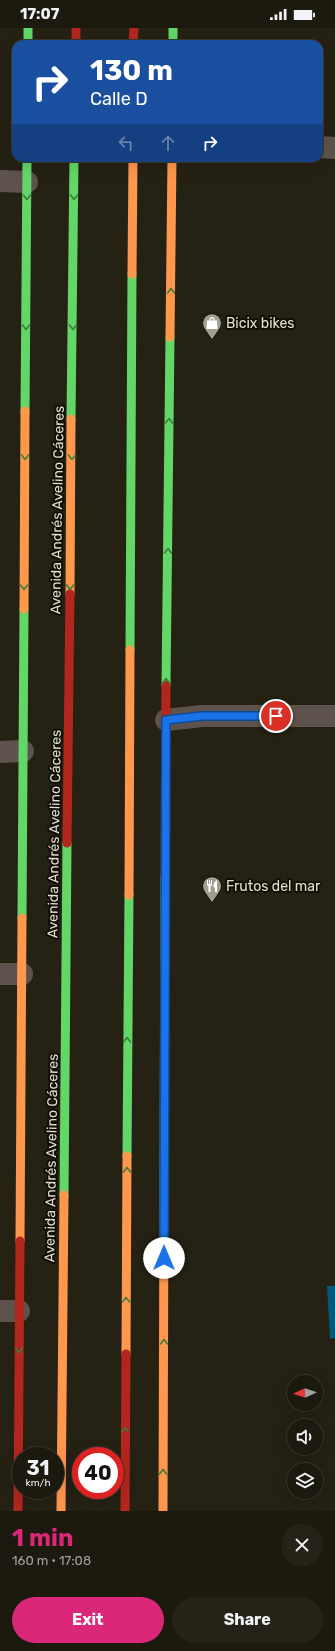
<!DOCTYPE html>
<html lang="en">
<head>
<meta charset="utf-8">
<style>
	:root { --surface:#1c1a0f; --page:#252318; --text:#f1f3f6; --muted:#a0a19e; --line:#3a382f; --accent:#db2777 }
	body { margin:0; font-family:Rubik,sans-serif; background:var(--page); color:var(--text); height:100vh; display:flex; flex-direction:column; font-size:15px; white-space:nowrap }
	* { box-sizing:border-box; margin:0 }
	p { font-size:13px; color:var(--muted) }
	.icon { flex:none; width:22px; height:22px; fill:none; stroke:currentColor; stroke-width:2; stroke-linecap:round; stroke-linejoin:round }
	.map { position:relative; height:1483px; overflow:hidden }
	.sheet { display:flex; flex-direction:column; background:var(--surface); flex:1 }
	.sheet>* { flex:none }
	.hud { position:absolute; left:12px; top:12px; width:311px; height:122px; border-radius:12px; box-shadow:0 4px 16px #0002,0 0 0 1px var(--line); background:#1a4fa0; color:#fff; overflow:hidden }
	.needle { width:26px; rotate:267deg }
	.tools { position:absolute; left:287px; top:1347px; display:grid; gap:8px }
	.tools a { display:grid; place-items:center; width:36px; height:36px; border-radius:50%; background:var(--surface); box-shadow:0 4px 16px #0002,0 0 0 1px var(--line); font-size:20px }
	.speed { position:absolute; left:12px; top:1419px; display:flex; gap:8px; font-size:20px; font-weight:700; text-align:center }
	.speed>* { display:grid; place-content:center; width:52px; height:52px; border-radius:50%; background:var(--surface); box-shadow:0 4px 16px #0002,0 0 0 1px var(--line); line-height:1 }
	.speed small { font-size:10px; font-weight:400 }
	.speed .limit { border:6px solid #d22; background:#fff; color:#111 }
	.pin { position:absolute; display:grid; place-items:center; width:34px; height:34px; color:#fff; margin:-17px; border:2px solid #fff; border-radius:50%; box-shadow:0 1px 4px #0007 }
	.me { position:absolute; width:44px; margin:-22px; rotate:0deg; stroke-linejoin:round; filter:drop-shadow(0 0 3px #0008) }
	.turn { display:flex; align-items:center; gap:14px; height:84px; padding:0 12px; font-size:18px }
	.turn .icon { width:52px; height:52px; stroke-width:2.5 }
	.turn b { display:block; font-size:28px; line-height:34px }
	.lanes { display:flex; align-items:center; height:38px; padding:0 12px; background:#0003; justify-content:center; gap:20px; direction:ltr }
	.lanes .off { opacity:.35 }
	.round { display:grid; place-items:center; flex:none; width:42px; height:42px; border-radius:21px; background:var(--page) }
	.overview { display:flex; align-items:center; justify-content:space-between; height:68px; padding:0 12px }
	h1 { font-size:24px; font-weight:700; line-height:30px; color:var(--accent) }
	.cta { display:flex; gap:8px; margin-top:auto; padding:8px 12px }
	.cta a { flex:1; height:46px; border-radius:24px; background:var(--accent); color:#fff; font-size:16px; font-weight:700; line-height:46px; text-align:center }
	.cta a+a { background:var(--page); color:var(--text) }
	.status { display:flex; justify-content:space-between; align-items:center; height:28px; padding:0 20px; background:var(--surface); direction:ltr }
	.status svg { height:11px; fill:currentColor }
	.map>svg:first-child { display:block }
</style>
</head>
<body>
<div class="status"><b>17:07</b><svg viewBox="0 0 49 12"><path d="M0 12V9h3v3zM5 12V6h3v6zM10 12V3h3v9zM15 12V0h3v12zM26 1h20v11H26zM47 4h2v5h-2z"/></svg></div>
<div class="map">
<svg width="335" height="1483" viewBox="0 0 335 1483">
	<rect width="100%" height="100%" fill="#252214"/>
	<path fill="#045a7a" d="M327,1258h8v52l-5,1z"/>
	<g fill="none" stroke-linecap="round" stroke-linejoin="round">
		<path stroke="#5e534c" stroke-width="22" d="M319,119l16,1
			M0,153l27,1
			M166,692l36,-4h133
			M0,724l23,-1
			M0,946h22
			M0,1283h19"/>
		<path stroke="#63d668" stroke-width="9" d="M28,0v16
			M173,0v16
			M25,383l2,-253
			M71,391l3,-261
			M130,622l2,-376
			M166,657l4,-348
			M22,890l2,-309
			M127,1128l2,-261
			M164,1165l1,-317
			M64,1167l3,-352"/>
		<path stroke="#ff974d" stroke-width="9" d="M132,246l1,-116
			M170,309l2,-179
			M70,566l1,-175
			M24,581l1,-198
			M129,867l1,-245
			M20,1213l2,-323
			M126,1326l1,-198
			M61,1483l3,-316
			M163,1483l1,-318"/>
		<path stroke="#b3261e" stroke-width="9" d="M76,0v16
			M133,16l1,-16
			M67,815l3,-249
			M165,848l1,-191
			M18,1483l2,-270
			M125,1483l1,-157"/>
	</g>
	<defs><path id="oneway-chevron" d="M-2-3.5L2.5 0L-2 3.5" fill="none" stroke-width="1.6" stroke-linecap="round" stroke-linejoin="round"/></defs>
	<g stroke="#3e7c3b">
		<use href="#oneway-chevron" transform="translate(27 169) rotate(90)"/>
		<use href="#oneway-chevron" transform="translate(74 169) rotate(91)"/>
		<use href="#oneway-chevron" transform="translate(171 263) rotate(-89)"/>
		<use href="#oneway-chevron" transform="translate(26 299) rotate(90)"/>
		<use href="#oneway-chevron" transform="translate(73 299) rotate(91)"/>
		<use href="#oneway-chevron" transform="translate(169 393) rotate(-89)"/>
		<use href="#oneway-chevron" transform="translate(25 429) rotate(90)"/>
		<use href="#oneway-chevron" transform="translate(72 429) rotate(91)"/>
		<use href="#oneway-chevron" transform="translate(168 523) rotate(-89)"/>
		<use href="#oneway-chevron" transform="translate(24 559) rotate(90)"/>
		<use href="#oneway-chevron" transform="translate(70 559) rotate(91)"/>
		<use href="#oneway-chevron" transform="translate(166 653) rotate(-89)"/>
		<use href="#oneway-chevron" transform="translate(127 1012) rotate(-90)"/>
		<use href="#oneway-chevron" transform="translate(127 1142) rotate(-90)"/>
		<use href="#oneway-chevron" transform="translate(126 1272) rotate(-90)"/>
		<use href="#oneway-chevron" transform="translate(164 1314) rotate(-90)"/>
		<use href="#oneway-chevron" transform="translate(19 1322) rotate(90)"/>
		<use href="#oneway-chevron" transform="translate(125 1402) rotate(-90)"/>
		<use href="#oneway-chevron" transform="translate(163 1444) rotate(-90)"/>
	</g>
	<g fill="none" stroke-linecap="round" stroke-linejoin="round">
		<defs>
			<path id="route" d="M164,1230l2,-538 36,-4h74"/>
		</defs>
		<use href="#route" stroke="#114b97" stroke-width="10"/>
		<use href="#route" stroke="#1a73e8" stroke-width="7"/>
	</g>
	<defs>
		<symbol id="shop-pin" viewBox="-11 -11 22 30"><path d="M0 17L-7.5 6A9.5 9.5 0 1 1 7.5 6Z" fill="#a09e8f" stroke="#110f05"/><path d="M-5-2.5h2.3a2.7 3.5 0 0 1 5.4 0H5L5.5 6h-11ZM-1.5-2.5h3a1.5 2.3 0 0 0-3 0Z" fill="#fff"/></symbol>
		<symbol id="restaurant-pin" viewBox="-11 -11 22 30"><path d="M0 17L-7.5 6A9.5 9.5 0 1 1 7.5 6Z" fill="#a09e8f" stroke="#110f05"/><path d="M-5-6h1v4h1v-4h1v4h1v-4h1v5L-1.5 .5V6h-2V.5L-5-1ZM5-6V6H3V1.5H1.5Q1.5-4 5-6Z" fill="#fff"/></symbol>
	</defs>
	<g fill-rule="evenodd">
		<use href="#shop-pin" x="201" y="284" width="22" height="30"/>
		<use href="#restaurant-pin" x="201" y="847" width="22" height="30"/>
	</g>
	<g text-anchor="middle" stroke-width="4" stroke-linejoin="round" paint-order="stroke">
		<g font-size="14" fill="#e3e0d1" stroke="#110f05" text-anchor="start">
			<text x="226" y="300">Bicix bikes</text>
			<text x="226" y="863">Frutos del mar</text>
		</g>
		<g font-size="14" fill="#e3e0d1" stroke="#110f05">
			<text transform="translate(57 482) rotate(-89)" y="5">Avenida Andrés Avelino Cáceres</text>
			<text transform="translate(54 806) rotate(-89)" y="5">Avenida Andrés Avelino Cáceres</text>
			<text transform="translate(51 1130) rotate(-89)" y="5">Avenida Andrés Avelino Cáceres</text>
		</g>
	</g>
</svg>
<div class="tools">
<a><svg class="needle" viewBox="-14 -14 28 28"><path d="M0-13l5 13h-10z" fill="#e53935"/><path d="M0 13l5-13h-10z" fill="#a0a19e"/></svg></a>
<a><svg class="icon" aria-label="sound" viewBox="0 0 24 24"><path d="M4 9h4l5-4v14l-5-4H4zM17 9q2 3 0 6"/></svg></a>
<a><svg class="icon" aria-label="layers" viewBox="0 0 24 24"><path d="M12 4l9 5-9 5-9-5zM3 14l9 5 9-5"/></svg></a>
</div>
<div class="speed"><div>31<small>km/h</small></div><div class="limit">40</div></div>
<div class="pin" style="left:276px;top:688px;background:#d93025"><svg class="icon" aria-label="arrive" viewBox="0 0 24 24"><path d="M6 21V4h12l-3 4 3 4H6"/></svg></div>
<svg class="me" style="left:164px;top:1230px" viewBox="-20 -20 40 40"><circle r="19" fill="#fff"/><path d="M0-13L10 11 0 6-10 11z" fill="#1a73e8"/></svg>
<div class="hud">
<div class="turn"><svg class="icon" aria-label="right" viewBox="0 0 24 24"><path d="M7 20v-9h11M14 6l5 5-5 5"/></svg><div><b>130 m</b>Calle D</div></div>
<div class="lanes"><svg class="icon off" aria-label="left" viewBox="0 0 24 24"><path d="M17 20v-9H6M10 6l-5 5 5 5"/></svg><svg class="icon off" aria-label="ahead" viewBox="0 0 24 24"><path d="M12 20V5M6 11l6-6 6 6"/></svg><svg class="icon" aria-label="right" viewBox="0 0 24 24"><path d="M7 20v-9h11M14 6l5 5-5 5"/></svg></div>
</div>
</div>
<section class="sheet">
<div class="overview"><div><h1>1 min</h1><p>160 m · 17:08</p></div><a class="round"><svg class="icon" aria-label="close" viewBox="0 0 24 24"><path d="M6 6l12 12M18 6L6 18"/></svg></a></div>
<div class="cta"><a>Exit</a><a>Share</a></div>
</section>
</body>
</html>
